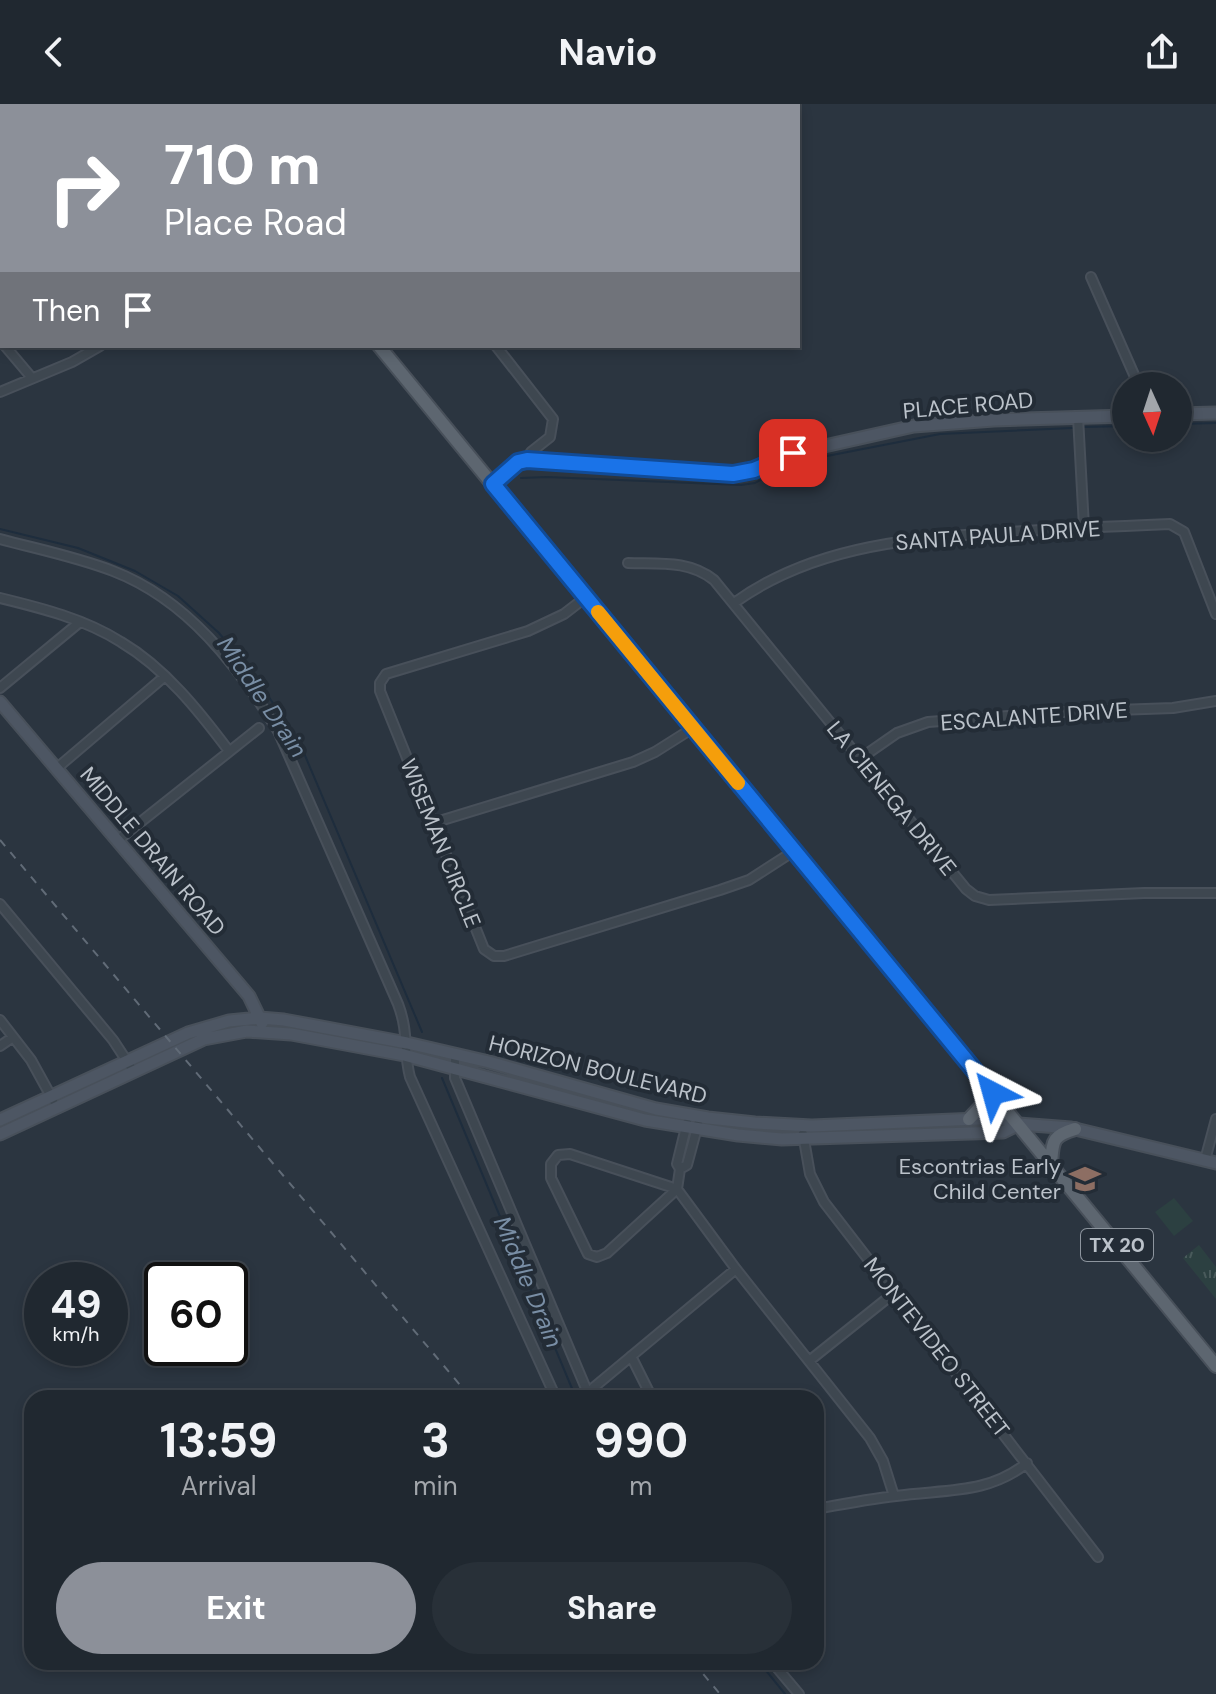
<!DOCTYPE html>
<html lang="en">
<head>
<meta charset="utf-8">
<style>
	:root { --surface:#202830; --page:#283038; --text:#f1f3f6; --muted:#a2a6ab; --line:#3d444c; --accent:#8c9099 }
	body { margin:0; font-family:"DM Sans",sans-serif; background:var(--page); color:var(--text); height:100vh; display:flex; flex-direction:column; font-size:30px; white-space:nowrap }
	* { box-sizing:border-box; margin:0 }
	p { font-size:26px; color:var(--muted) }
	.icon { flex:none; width:44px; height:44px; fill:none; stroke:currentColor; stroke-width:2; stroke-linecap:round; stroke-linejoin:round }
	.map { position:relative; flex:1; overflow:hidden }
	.details { position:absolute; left:24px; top:1286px; width:800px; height:280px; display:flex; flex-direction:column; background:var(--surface); border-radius:24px; box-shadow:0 4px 12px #0003,0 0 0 2px var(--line) }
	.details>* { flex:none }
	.guide { position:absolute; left:0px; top:0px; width:800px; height:244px; box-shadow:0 4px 12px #0003,0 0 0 2px var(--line); background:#8c9099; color:#fff; overflow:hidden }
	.needle { width:52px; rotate:177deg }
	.controls { position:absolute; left:1112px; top:268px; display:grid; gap:16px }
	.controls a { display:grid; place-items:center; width:80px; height:80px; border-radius:50%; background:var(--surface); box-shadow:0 4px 12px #0003,0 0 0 2px var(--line); font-size:40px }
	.speed { position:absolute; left:24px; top:1158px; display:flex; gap:16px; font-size:40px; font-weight:700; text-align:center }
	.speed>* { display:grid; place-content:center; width:104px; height:104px; border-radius:50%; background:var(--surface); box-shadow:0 4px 12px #0003,0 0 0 2px var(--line); line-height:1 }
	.speed small { font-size:20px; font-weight:400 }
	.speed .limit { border:4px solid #111; border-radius:12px; background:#fff; color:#111 }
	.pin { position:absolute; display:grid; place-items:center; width:68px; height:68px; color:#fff; margin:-34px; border-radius:16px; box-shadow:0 4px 12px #0006 }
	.me { position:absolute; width:88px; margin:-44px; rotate:321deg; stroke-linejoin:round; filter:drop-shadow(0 0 6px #0008) }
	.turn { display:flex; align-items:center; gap:28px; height:168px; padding:0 32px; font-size:36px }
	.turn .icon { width:104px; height:104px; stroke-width:2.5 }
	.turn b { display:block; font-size:56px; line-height:68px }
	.then { display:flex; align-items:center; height:76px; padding:0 32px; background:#0003; gap:16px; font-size:30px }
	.eta { display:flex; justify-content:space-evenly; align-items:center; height:136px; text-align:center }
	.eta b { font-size:48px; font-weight:700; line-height:56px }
	.action { display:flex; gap:16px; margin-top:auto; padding:16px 32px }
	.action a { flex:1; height:92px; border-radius:48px; background:var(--accent); color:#fff; font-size:32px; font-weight:700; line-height:92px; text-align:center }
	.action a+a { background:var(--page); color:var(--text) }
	header { display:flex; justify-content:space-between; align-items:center; height:104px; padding:0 32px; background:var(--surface); font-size:36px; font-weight:700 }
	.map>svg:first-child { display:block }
</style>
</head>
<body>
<header><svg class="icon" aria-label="back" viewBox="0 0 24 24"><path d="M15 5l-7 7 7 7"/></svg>Navio<svg class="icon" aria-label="share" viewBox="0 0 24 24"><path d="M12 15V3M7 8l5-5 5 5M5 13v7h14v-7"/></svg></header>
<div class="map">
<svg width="1216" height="1590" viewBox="0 0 1216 1590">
	<defs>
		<pattern id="grass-tufts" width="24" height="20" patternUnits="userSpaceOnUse" patternTransform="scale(2)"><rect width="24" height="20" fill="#2c4041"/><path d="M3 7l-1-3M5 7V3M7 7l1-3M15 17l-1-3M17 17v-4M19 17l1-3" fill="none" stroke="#495a5b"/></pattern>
	</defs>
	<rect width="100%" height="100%" fill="#2b3540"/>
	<path fill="url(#grass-tufts)" d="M1199,1141l17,22v32l-33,-41z"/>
	<path fill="#2c4041" d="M1174,1094l19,23 -19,15 -19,-24z"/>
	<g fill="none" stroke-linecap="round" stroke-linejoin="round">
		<path stroke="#1e2d3d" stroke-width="2" d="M1178,320l38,-1
			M1085,323l41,-1
			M521,374l26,-1 194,8 14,-2 36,-20 149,-29 132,-6
			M0,425l78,19 57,23 43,25 41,37 40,49 42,64 121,286
			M442,974l134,320
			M759,1558l26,32"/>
		<defs>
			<path id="street" d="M463,2v-2
				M582,2v-2
				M0,47l2,2
				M1091,173l48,109
				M5,242l27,32
				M496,242l57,73 -3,18 -19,15 -4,8
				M0,288l72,-30 28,-16
				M1078,313l6,110
				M0,435c37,10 77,18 113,32 75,29 124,94 165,160l120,273c11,29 5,46 12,73l146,321
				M628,459c31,1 61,-3 86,17l252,309 9,7 14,4 155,-7h72
				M586,493l-22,17 -36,17 -142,43 -6,9v8l104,258 10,7h10l216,-66 29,-10 45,-29
				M0,494c41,10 85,21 121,44 44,26 78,69 108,109
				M734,499c84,-61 190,-66 290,-72 49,-3 97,-5 146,-7l14,8 32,82
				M0,584l80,-66
				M861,654l36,-25 31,-11 133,-10 112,-4 43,-7
				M57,664l107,-91
				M433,719l200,-61 22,-10 38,-24
				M118,736l141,-112
				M0,800l113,136 21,32
				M0,916l31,40 22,40
				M0,942l13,-9
				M455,950v24l135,320
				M687,1019l-10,41 3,5 7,-4 11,-41
				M803,1030l7,40 14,28 274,355
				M570,1050l107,35 -70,64 -10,4 -9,-3 -37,-76v-14l7,-9z
				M1205,1056l11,-41
				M680,1065l-3,20 59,80 134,169 13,23 11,35
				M631,1252l21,42
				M809,1257l85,-68
				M593,1284l143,-119
				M816,1405c27,-5 53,-10 80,-13 48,-7 91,-1 131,-33
				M772,1558l27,32"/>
			<path id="secondary" d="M1178,310l38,-1
				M493,380l25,-22 9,-2 206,14 21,-4 39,-17 121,-27 80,-6 132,-4
				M0,598l249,294 13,27
				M0,1016l188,-87 41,-12 31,-3 24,2 123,23 82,19 167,47 52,9 47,5 57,3 189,-8 18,6 52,4 145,35
				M0,1030l204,-95 43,-8 44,3 113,21 241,65 93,15 44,4 221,-7 16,-8"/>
			<path id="primary" d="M180,0l2,2
				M379,242l837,1020
				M969,1015l15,-16 -2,-21
				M1051,1060c2,-22 0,-28 24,-35"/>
		</defs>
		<use href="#street" stroke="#48505a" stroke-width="12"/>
		<use href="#secondary" stroke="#48505a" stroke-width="15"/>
		<use href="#primary" stroke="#48505a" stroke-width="16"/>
		<use href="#street" stroke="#3e4750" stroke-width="8"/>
		<use href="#secondary" stroke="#4d5663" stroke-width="11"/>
		<use href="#primary" stroke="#5d6670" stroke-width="12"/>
		<path stroke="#616b77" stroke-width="2" stroke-dasharray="8 8" stroke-linecap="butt" d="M0,736l471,558
			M693,1558l27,32"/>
	</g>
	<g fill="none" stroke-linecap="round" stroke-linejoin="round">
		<defs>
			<path id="route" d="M793,349l-39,17 -21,4 -206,-14 -9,2 -25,22 500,609"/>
		</defs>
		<use href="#route" stroke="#114b97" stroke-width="20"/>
		<use href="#route" stroke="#1a73e8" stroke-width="14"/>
		<path stroke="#f59e0b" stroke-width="14" d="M598,508l140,171"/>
	</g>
	<defs>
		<symbol id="school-bare" viewBox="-9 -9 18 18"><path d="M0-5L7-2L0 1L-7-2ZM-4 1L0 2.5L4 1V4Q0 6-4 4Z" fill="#8d6e63" stroke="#232c36" stroke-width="2.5" paint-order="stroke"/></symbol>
	</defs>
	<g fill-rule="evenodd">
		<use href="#school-bare" x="1063" y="1053" width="44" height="44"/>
	</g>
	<g text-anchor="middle" stroke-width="8" stroke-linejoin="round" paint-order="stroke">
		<rect fill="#232c36" stroke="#8d959e" stroke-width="2" x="1081" y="1125" width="72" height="32" rx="6"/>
		<g font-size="20" font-weight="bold" fill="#bbc2ca">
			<text x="1117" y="1148">TX 20</text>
		</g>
		<g font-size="22" fill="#bbc2ca" stroke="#232c36">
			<text transform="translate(968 301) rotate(-5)" y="8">PLACE ROAD</text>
			<text transform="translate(998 431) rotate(-4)" y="8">SANTA PAULA DRIVE</text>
			<text transform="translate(1034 612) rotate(-4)" y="8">ESCALANTE DRIVE</text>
			<text transform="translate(892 694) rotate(51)" y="8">LA CIENEGA DRIVE</text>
			<text transform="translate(441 739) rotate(68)" y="8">WISEMAN CIRCLE</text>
			<text transform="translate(153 747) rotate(50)" y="8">MIDDLE DRAIN ROAD</text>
			<text transform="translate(598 965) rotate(14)" y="8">HORIZON BOULEVARD</text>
			<text transform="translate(937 1243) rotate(52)" y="8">MONTEVIDEO STREET</text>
		</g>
		<g font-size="22" fill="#bbc2ca" stroke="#232c36" text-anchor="end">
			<text x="1061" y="1070">Escontrias Early<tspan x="1061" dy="25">Child Center</tspan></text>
		</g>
		<g font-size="24" font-style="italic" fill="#798ea5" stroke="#232c36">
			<text transform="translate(262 593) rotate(56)" y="8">Middle Drain</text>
			<text transform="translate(528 1178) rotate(67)" y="8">Middle Drain</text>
		</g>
	</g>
</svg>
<div class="controls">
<a><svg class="needle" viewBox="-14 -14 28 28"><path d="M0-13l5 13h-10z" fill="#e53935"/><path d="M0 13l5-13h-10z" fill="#a2a6ab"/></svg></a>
</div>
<div class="speed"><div>49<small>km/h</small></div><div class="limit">60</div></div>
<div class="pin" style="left:793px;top:349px;background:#d93025"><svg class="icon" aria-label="arrive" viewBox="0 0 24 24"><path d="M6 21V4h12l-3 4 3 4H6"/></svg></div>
<svg class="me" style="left:993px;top:989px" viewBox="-20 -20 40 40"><path d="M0-17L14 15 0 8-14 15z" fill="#1a73e8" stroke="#fff" stroke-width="4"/></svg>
<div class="guide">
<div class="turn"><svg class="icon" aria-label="right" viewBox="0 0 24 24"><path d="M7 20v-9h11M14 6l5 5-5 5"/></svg><div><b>710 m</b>Place Road</div></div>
<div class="then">Then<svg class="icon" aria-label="arrive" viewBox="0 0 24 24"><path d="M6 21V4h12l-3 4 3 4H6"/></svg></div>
</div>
<section class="details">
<div class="eta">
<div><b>13:59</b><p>Arrival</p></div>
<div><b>3</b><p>min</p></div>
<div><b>990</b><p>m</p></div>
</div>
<div class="action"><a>Exit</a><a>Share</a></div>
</section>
</div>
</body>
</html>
